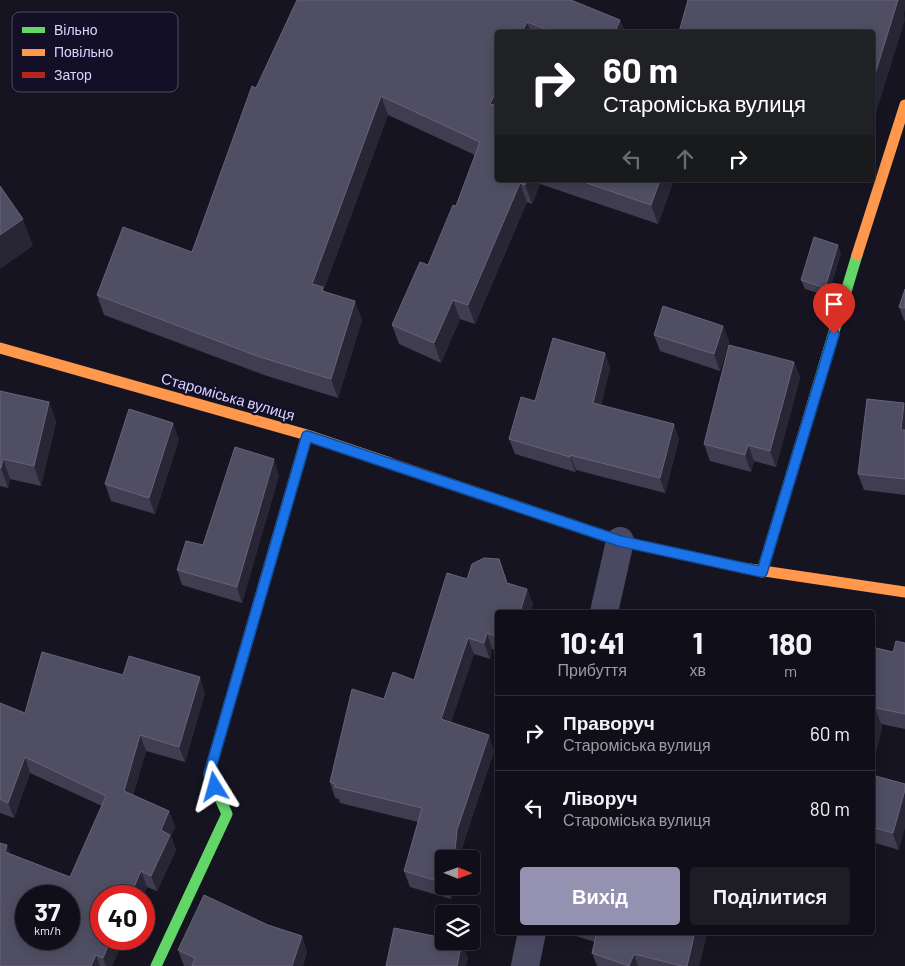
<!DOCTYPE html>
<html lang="uk">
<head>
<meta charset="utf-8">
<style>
	:root { --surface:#100f19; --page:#1e1d26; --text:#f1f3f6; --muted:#9c9ca2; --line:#302f38; --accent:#9591b1 }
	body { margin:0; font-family:Barlow,sans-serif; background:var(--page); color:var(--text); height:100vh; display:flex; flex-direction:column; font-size:19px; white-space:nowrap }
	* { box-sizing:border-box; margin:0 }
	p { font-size:16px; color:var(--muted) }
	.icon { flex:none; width:28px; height:28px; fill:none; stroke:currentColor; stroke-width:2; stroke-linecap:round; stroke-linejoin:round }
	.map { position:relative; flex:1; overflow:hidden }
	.panel { position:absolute; left:495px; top:610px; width:380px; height:325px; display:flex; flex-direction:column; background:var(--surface); border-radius:5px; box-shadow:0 2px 12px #0003,0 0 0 1px var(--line) }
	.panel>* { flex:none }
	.banner { position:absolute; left:495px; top:30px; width:380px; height:152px; border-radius:5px; box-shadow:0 2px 12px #0003,0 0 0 1px var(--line); background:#202124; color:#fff; overflow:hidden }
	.needle { width:32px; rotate:91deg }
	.tools { position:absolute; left:435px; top:850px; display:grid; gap:10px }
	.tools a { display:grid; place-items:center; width:45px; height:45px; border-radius:5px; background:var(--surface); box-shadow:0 2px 12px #0003,0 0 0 1px var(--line); font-size:25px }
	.speed { position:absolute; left:15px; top:885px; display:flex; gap:10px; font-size:25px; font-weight:700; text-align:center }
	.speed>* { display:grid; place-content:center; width:65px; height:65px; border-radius:50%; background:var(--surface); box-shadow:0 2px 12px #0003,0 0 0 1px var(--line); line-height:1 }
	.speed small { font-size:12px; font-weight:400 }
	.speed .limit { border:8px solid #d22; background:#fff; color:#111 }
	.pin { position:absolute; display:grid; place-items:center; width:42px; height:42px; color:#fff; margin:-51px -21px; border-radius:50% 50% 50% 0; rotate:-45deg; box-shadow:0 0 5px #0007 }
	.pin .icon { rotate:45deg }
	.me { position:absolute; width:55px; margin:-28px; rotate:352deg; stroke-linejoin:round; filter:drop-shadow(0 0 4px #0008) }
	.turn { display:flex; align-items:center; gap:18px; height:105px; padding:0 25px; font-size:22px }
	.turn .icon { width:65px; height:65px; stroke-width:2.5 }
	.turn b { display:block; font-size:35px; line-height:42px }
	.lanes { display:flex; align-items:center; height:48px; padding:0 25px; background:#0003; justify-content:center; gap:25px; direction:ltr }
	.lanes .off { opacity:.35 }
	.eta { display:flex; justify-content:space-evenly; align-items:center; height:85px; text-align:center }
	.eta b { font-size:30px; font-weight:700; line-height:35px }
	.cta { display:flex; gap:10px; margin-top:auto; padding:10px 25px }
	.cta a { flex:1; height:58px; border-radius:5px; background:var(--accent); color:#fff; font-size:20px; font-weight:700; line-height:58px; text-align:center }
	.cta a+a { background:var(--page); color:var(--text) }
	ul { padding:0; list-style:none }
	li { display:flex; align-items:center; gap:15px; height:75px; padding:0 25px; border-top:1px solid var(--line) }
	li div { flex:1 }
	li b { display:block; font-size:19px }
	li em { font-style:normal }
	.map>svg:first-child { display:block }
</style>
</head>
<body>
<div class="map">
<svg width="905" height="966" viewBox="0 0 905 966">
	<rect width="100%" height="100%" fill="#161421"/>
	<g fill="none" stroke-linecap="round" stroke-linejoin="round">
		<path stroke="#4a4962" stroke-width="28" d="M604,612l16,-71
			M525,966l7,-34"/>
		<path stroke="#63d668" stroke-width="11" d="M762,572l95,-317
			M156,966l71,-152 -18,-40 28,-97"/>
		<path stroke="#ff974d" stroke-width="11" d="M857,255l48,-150
			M0,348l307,87 83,28
			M743,568l162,24
			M237,677l70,-242"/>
		<path stroke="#b3261e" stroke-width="11" d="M390,463l230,78 123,27"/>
	</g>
	<path fill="#403d50" d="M297,0l323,20 5,12h-127v148h176l-16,44 -118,-40 -8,20 -5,-2 -52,122 -15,-5 -19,44 -42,-19 -7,-19 36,-60 28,-59 19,-51 -87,-40 -64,174 1,3 37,28 -24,78 -74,-23 -160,-60 -7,-20 95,-43 64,-164z
		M841,253l-13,43 -23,-7 -4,-9z
		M905,289v32l-1,-1 -5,-13z
		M723,326l6,16 -9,29 -60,-20 -6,-16z
		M605,353l5,15 -9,37 78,34 -14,54 -89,-23 -1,2 -60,-18 -6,-15 26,-38z
		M794,362l6,16 -24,89 -22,-6 -3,11 -41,-11 -6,-17z
		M0,391l49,11 7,20 -15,64 -31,-7 -2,9 -8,-2z
		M905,407v88l-41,-5 -6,-16z
		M179,439l-24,75 -44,-13 -6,-17z
		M279,475l-37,128 -60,-18 -5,-15z
		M505,575l2,8 20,6 6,16 -3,7h-32v39l-6,-2 -2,10 -16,-5 -23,68 43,29 -31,94 -19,14v27h11l-4,13 -41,-12 -6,-16 14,-49 -78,-19 -1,-4 -4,-1 -5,-16 54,-83 30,-19 53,-101z
		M905,643v86l-24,-5 1,3 -10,41v-121l21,5z
		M123,675l82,18 -20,69 -39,-11 -13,44 36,16 6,16 -4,9 5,14 -19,41 -10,-4 -5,9h-41l23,43 -12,27h-112l10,-112 60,23 32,-71 -72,-33 -16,45 -14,-5v-110l25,10z
		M872,775l27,75 -27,-8z
		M563,932h144l-8,34h-102l-5,-13 3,-11z
		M178,950l129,1 -4,15h-119z"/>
	<path fill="#282635" d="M896,0h9v10l-1,4 1,6 -33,106v-42z
		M620,20l5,12h-10z
		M527,22l4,10h-9z
		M498,87v35l-8,-18z
		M381,96l7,19 -64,174 6,18 -18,-23z
		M527,180h11l2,4 -8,20 -7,-19z
		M660,180h14l-16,44 -7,-19z
		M520,183l7,19 -52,122 -7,-19z
		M23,219l10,27 -33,23v-34z
		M838,245l3,8 -13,43 -3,-8z
		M453,300l7,19 -19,44 -7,-20z
		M355,301l7,19 -24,78 -7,-19z
		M723,326l6,16 -9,29 -6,-17z
		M605,353l5,15 -12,50 -5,-15z
		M794,362l6,16 -24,89 -6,-16z
		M49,402l7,20 -15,64 -7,-20z
		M904,403l1,4v35l-4,-12z
		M173,423l6,16 -24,75 -6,-16z
		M674,424l5,15 -14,54 -5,-15z
		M748,445l6,16 -3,11 -6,-17z
		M570,455l6,15 -1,2 -5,-15z
		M3,459l7,20 -2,9 -7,-20z
		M274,459l5,16 -37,128 -5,-16z
		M527,589l6,16 -3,7h-10z
		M487,633l5,16 -2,10 -6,-16z
		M468,638l6,16 -27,81 -6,-16z
		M200,677l5,16 -20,69 -6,-15z
		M875,707l7,20 -10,41v-52z
		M140,735l6,16 -16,56 -6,-16z
		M489,735l5,16 -31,94 -2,14h-9l5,-29z
		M25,757l5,16 -16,45 -6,-15z
		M905,790v38l-6,22 -6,-17z
		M169,811l6,16 -4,9 5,14 -19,41 -6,-15 10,-46z
		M7,845l6,15 -8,-8z
		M141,871l6,16 -5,9h-12z
		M446,886h9l-4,13z
		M695,932h12l-8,34h-12z
		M302,936l5,15 -4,15h-11z
		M111,939h13l-12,27h-6l-3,-8z
		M462,942l6,16 -2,8h-9z
		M634,954l4,12h-9z
		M96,955l4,11h-9z"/>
	<path fill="#504e63" stroke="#66637b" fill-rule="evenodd" d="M297,0h274l49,20 -5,12h-62l-26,-10 -5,10h-24v55l-8,17 8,2v74h29l-2,5 -5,-2 -52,122 -15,-5 -19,43 -42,-18 28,-63 8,3 25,-60 3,1 24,-64 -99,-46 -69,188 11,3 -1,4 33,10 -24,78 -74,-23 -160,-61 26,-68 69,25 60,-166 4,2z
		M688,0h210l-26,84v-52h-193z
		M578,180h82l-9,25z
		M0,186l23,33 -23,16z
		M814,237l24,8 -13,43 -24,-8z
		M905,289v19l-6,-1z
		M663,306l60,20 -9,28 -60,-19z
		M553,338l52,15 -12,50 81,21 -14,54 -90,-23v2l-61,-18 12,-42 14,4z
		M729,345l65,17 -24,89 -22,-6 -3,10 -41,-11z
		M0,391l49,11 -15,64 -31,-7 -2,9h-1z
		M867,399l37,4 -3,27h4v49l-47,-5z
		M129,409l44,14 -24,75 -44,-14z
		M235,447l39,12 -37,128 -60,-17 9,-29 17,4z
		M484,558l15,1 8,24 20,6 -7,23h-22v25l-11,-4 -3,10 -16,-5 -27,81 48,16 -32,95 -2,21 -3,8h-8v24l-40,-12 18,-63 -87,-21v-3l-5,-2 22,-93 32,10 9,-27 21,8 33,-107 20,6 5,-15z
		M896,641l9,2v71l-33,-7v-60l21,5z
		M42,652l81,23 6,-19 71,21 -21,70 -39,-12 -16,56 45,20 -8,19 9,5 -19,41 -10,-5 -11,25h-29v43h10l-8,19 -7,-3 -5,11h-91v-123l7,2 -2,7 65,25 36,-81 -81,-39 -17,46 -8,-4v-96l25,10zM26,896h43v43h-43z
		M872,707h3l-3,9z
		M872,775l33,9v6l-12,43 -21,-6z
		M204,895l64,30 34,11 -10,30h-100l3,-8 -17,-8z
		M394,928l50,10v3l18,1 -5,24h-71z
		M597,932h98l-8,34h-5l-48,-12 -5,12 -37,-13z"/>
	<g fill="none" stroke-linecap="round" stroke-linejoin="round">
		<defs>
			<path id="route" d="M215,787l-6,-13 98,-338 313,105 142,31 72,-238"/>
		</defs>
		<use href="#route" stroke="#114b97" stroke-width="12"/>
		<use href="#route" stroke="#1a73e8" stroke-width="9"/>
	</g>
	<g text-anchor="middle" stroke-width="4.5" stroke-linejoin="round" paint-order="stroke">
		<g font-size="15" fill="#d9d4ff" stroke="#130f26">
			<text transform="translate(228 397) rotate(16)" y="5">Староміська вулиця</text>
		</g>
	</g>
	<rect x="12" y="12" width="166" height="80" rx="8" fill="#130f26" stroke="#4e4a67" stroke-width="1"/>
	<rect x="22" y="27" width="23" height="6" fill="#63d668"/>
	<rect x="22" y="49" width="23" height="7" fill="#ff974d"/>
	<rect x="22" y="72" width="23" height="6" fill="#b3261e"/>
	<g font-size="14" fill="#d9d4ff">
		<text x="54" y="35">Вільно</text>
		<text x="54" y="57">Повільно</text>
		<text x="54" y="80">Затор</text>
	</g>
</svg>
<div class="tools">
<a><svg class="needle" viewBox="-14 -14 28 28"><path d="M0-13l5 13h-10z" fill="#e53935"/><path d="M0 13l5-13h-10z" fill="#9c9ca2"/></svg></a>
<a><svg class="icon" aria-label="layers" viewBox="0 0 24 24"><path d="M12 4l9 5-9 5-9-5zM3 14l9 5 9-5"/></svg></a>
</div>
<div class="speed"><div>37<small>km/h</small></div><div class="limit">40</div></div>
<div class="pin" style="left:834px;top:334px;background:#d93025"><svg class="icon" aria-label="arrive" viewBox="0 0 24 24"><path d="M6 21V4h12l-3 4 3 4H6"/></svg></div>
<svg class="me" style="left:215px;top:787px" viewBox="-20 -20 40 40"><path d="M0-17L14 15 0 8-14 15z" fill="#1a73e8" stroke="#fff" stroke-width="4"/></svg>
<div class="banner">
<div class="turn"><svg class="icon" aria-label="right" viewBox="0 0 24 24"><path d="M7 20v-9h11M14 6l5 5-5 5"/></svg><div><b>60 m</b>Староміська вулиця</div></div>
<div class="lanes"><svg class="icon off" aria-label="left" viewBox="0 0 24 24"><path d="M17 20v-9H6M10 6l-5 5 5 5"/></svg><svg class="icon off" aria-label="ahead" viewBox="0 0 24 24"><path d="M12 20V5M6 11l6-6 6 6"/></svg><svg class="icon" aria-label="right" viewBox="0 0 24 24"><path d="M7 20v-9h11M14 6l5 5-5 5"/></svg></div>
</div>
<section class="panel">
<div class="eta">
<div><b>10:41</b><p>Прибуття</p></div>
<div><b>1</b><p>хв</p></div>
<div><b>180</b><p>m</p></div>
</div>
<ul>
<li><svg class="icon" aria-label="right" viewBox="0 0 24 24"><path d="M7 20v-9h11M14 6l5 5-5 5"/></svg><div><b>Праворуч</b><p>Староміська вулиця</p></div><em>60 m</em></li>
<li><svg class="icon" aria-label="left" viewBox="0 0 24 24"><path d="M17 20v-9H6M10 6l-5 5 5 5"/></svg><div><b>Ліворуч</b><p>Староміська вулиця</p></div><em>80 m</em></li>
</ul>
<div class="cta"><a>Вихід</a><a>Поділитися</a></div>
</section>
</div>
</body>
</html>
